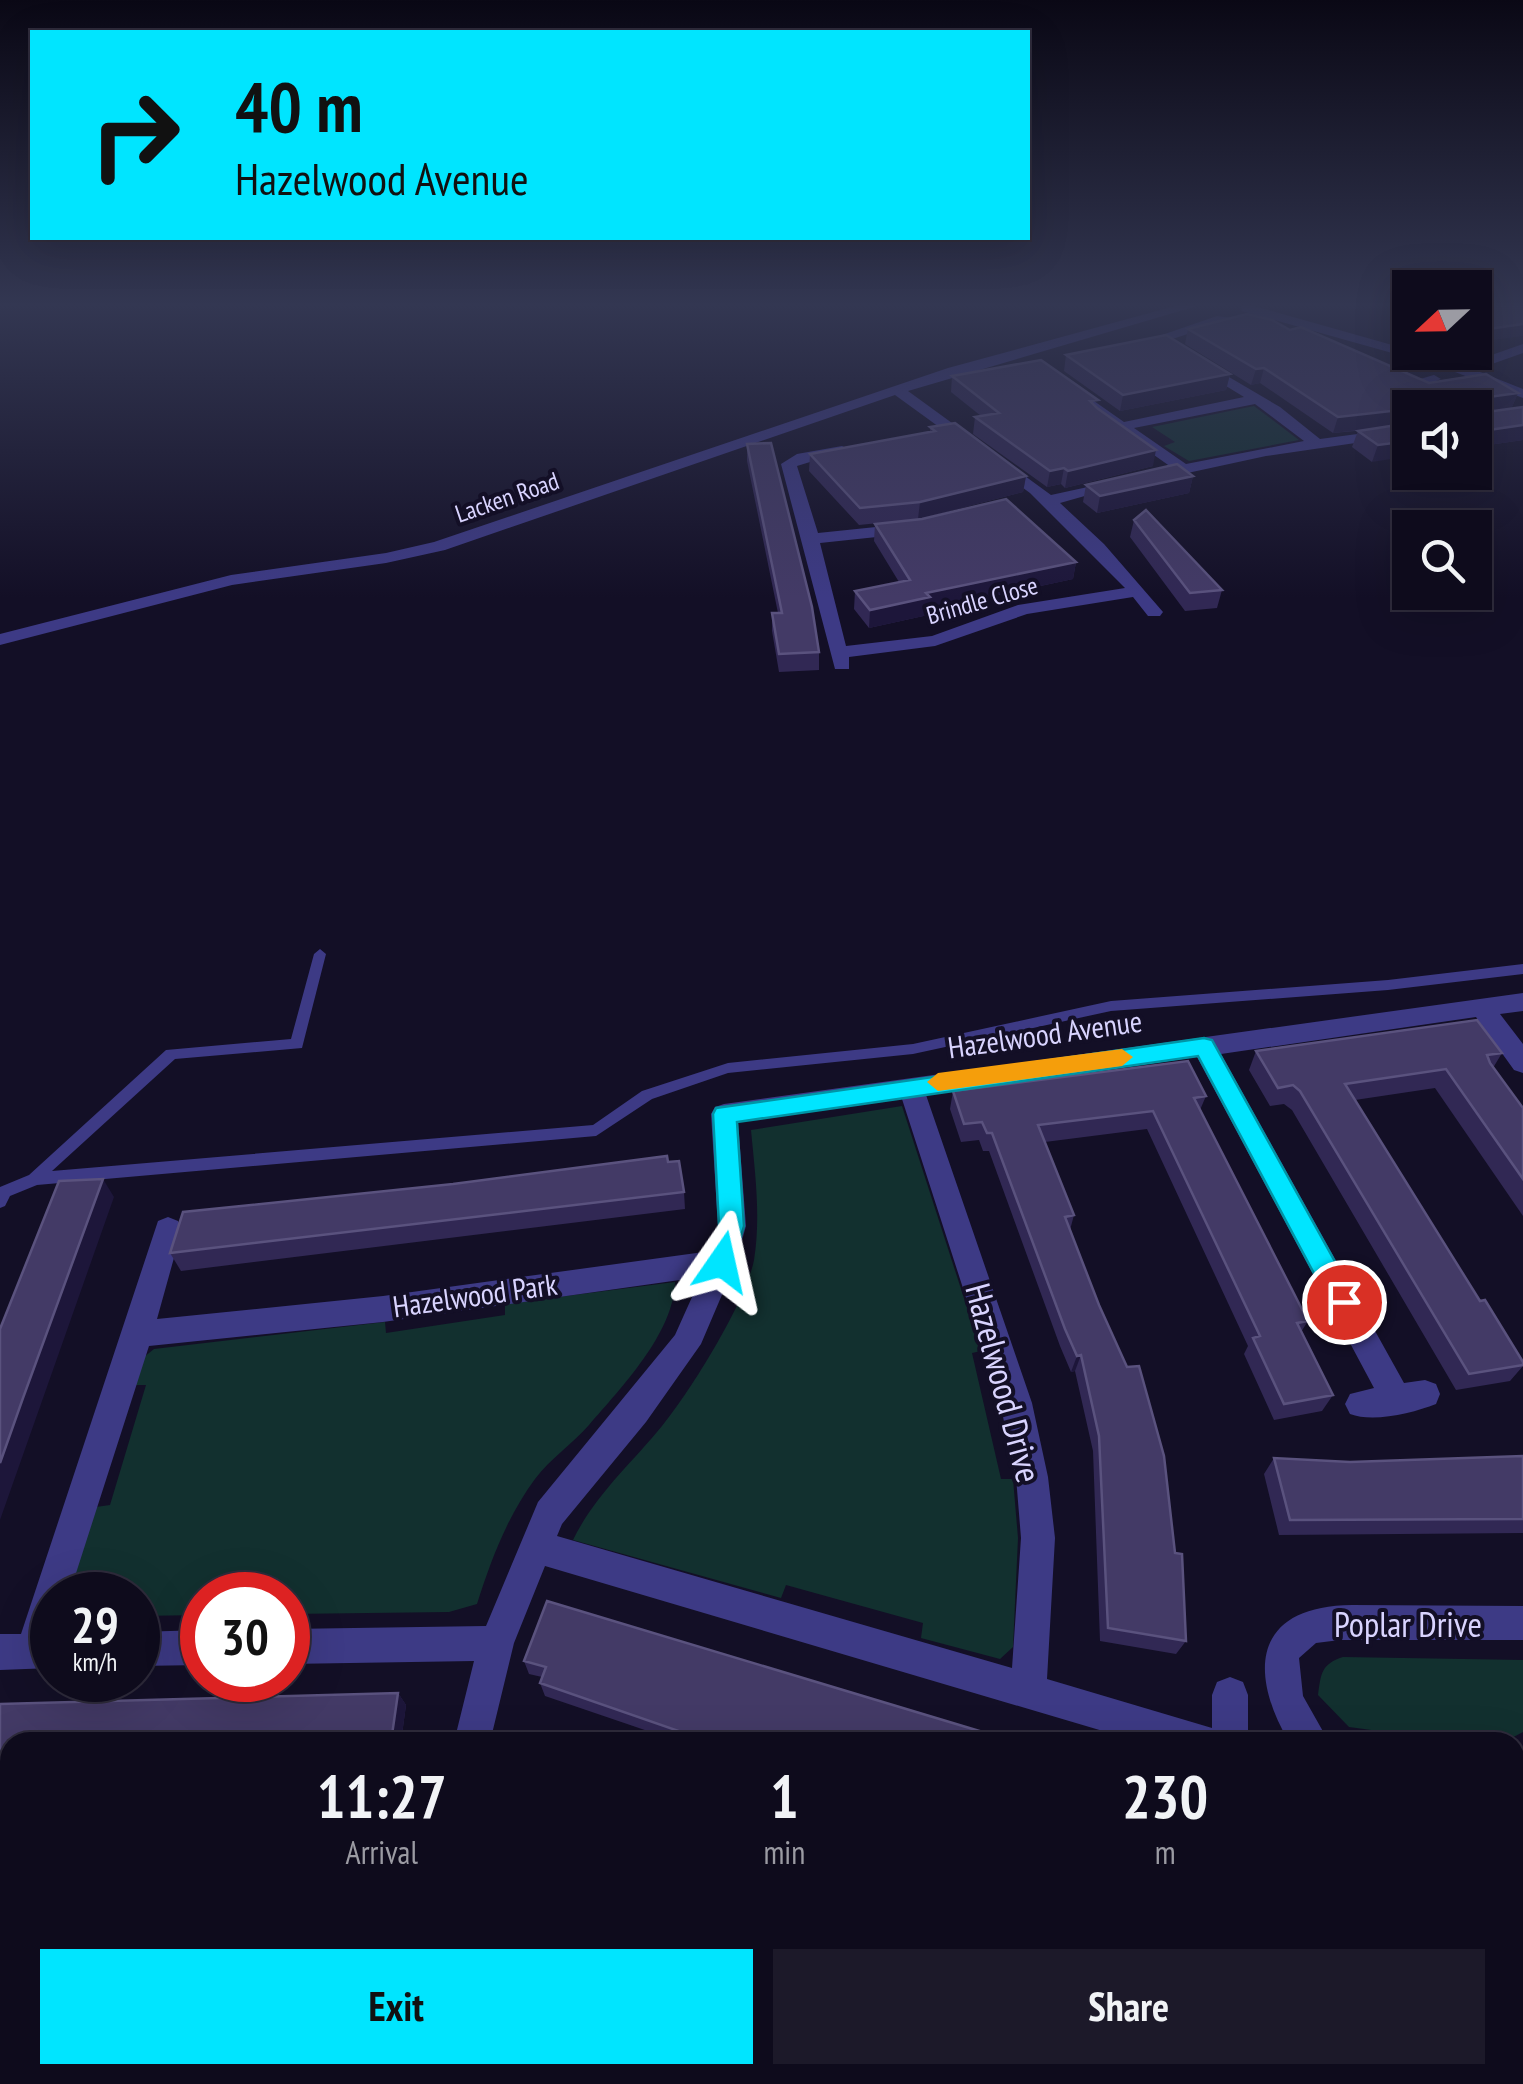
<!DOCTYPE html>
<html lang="en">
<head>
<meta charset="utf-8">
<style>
	:root { --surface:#0e0b1c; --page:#1c1929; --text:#f1f3f6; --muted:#9b9ba3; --line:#2e2b3b; --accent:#00e5ff }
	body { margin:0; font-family:"PT Sans Narrow",sans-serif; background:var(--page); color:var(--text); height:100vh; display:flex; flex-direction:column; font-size:38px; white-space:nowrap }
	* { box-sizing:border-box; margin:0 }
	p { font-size:32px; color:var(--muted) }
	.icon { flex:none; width:55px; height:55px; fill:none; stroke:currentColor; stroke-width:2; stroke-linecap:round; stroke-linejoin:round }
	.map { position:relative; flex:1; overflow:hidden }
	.sheet { position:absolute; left:0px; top:1732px; width:1525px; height:352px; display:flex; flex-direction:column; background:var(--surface); border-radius:30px 30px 0 0; box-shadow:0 10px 40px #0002,0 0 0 2px var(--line) }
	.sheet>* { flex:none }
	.hud { position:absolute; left:30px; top:30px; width:1000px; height:210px; border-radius:0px; box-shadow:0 10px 40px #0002,0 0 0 2px var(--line); background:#00e5ff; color:#111; overflow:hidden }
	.needle { width:65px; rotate:248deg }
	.fabs { position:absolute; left:1392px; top:270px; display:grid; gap:20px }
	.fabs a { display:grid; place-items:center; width:100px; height:100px; border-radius:0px; background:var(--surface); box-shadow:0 10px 40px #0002,0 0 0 2px var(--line); font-size:50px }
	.speed { position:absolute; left:30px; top:1572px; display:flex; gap:20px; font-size:50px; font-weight:700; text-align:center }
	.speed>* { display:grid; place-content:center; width:130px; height:130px; border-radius:50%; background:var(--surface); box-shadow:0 10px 40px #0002,0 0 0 2px var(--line); line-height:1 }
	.speed small { font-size:25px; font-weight:400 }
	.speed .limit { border:15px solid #d22; background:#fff; color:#111 }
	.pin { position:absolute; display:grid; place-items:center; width:85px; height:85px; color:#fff; margin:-42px; border:5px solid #fff; border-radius:50%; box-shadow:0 2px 10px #0007 }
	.me { position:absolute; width:110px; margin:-55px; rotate:11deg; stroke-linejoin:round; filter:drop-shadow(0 0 8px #0008) }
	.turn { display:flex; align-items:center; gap:35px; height:210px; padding:0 40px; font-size:45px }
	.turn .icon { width:130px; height:130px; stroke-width:2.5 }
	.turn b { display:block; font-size:70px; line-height:85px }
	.eta { display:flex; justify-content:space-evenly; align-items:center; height:170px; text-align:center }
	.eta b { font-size:60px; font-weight:800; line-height:70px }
	.cta { display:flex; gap:20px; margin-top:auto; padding:20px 40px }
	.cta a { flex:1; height:115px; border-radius:0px; background:var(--accent); color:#111; font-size:40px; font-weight:800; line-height:115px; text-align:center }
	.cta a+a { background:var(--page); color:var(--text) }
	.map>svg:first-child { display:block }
</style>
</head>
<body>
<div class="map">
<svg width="1523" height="2084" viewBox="0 0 1523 2084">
	<rect width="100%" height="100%" fill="#130f26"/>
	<path fill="#12302f" d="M1254,406l45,34 -110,21 -25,-15 11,-4 -23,-15z
		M902,1106l79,245 -9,2 29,126h12l5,59 -5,109 -13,12 -79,-21 2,-15 -137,-38 -5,13 -208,-58c22,-45 58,-76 89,-114 28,-34 84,-124 92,-166 7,-43 1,-87 -3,-130z
		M675,1282c-1,51 -54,106 -86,143 -17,19 -39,34 -54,54 -28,38 -44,81 -58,125l-28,8 -161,2v-19h-86v20l-64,1v-21h-71l29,-88 14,-2 36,-120h-11l9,-28 10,-8 231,-27 1,11 119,-18v-11z
		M1343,1657l180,3v72l-19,10h-44l-111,-15 -31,-32c3,-21 3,-31 25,-38z"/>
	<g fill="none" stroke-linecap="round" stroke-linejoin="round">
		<path fill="#3d3a85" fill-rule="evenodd" d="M320,949l6,5 -24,94 -127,11 -123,112 541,-46 49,-34 86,-28 185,-19 198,-43 277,-21 135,-16v10l-135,16 -277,21 -198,43 -185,19 -76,26 -56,37 -559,49 -27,11 -5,10 -5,2v-21l29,-12 137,-125 125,-11 23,-85z"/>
		<path fill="#3d3a85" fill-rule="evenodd" d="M1175,306h22l-289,85 143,104 69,-15v6l-60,17 44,41 59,68 -3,4h-12l-15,-19 -106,17 -92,32 -86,11v12h-14l-54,-205 16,-10 45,-8 7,4 -52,16 21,67 87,-9 8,5 -8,5 -85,9 26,103 86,-10 86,-31 107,-17 -95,-95 -135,-98 -450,155 -59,13 -154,22 -232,60v-11l231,-59 155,-22 48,-11 514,-174z
			M1241,306h13l209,59 60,-21v9l-48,17 48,19v9l-81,-31 -200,-56z
			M1217,316l49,7 -6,4 -42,-3 -73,24 -12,-3z
			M1200,360l80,47 40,32 90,-12v8l-144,21 -97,21 -8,-5 10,-5 -89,-63 12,-3 30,21 120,-25 -49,-30 -2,-3zM1255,404l49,37 -118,23 -52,-36z
			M1396,370l24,9 14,-4 7,4 -22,9 -28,-11 -2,-3z
			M1523,993v18l-23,3 23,30v29l-9,-3 -38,-53 -255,37 183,329 21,-3 11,4 4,10 -4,10c-23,9 -63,19 -86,10l-5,-10 5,-10 24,-6 -177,-331 -271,38 106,308 16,74 7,61 -8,141 165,49v-33l5,-13 13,-5 13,5 5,13v47h-108l-595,-176 -31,77 -24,99h-36l20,-81 -186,3v-35l198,-3 52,-124 137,-167 26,-58 -318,45 -234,24 -80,249h-17v73l-52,2v-36h21l137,-413 10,-4 10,4 4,8 -25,90 226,-23 328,-45 7,-25 -7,-112 4,-7 9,-3zM902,1099l98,304 16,74 5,61 -9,130 -455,-132 5,-12 84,-102 55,-78 35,-82 10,-36 -8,-104z
			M1352,1605l171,1v34h-183l-24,3 -17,15 4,38 26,46h-40c-42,-72 -34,-136 63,-137z
			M202,1630v35l-64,1v-34z
			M1516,1800l7,3v71l-8,-3z
			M379,2075h42l-2,9h-42z
			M585,2075h63l3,9h-62z"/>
	</g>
	<path fill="#312854" d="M1475,306h48l-46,36 -2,-2z
		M1188,329l102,1 139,53 89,10 -7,16 12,-2v33l-48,7v-39h-65l-38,54 -20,-15 6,-16 8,-1 -33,3 -73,-50 -9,2 -66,-41z
		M1066,355l164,19 -4,16 -106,21 -56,-40z
		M952,376l144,31 57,59 -88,22 -4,-4 -14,3 -74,-53 2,-17 6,-1 -30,-24z
		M930,427l96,49 -3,16 -105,27 -59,6 -50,-54 1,-17 120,-22z
		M747,444l72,208v18l-40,2 -7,-41v-18h6l-31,-152z
		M1193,476l-4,17 -92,20 -14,-11 3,-17z
		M1134,520l88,70 -5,18 -32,3 -55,-74z
		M875,524l201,38 -3,17 -144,31 -1,5 -59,13 -15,-19 1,-18 44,-9 -25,-41z
		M1256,1051l246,2 -9,15 30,40v108l-88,-128 -80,12 125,201 43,61v4l-13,15 -54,9 -164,-280 -8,-6 -14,2 -21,-36z
		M953,1091l253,5 -6,14 108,211 -7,11 32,63 -11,16 -48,9 -30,-66 4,-8 -101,-217 -102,13 29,73 -4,15 116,411 -10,13 -76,-13 -7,-190 -18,-80 -4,1 -11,-26 -71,-195h-6l-4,-11 -18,2 -11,-33z
		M668,1162l16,30 1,17 -504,62 -11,-18z
		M1523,1456v77l-244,2 -15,-61 10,-16 76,4z
		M524,1661l492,81h-336l-135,-46 -5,-13 2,-6 -13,-3z
		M398,1693l8,12 -5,37h-391v52h-10v-90z
		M0,1937h10v92l-10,1z
		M925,2075h401l33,9h-407z"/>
	<path fill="#1d163a" d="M1523,324v12l-46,6 5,-12z
		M1264,368l-4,15 -9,2 5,-16z
		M1230,374l-4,16 -106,21 3,-16z
		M1518,393l-7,16 -36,5 6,-16z
		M1410,409v15l-77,9 5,-16z
		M1523,425v15l-48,7v-15z
		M1410,441v15l-38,6 6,-17z
		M1156,450l-3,16 -88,22 3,-17z
		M1064,468l-3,16 -14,3 3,-16z
		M1026,476l-3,16 -105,27 2,-17z
		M1193,476l-4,17 -92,20 3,-17z
		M1076,562l-3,17 -144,31 -1,5 -59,13 1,-18 56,-17z
		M103,1179l11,18 -114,323v-57z
		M1081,1355l-6,16 -4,1 6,-16z
		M398,1693l8,12 -5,37h-10z"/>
	<path fill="#433a66" stroke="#5a527e" stroke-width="2.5" d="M1475,306h48v18l-41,6 -7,-4z
		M1247,314l25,6 18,10 11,-3 128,56 57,-9 32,19 -37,5 -2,15 44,-6v18l-48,7v-24h-65v1l-72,8 -74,-49 -8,1 -68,-40z
		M1166,335l64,39 -107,21 -57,-40z
		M1041,360l57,40 -8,1 7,7 59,42 -88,21 -4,-3 -14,3 -75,-54 24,-4 -47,-37z
		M955,423l71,53 -106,26 -60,6 -50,-54 125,-23 -5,-4z
		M1410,423v18l-32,4 -20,-14z
		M771,443l41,164 7,45 -40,2 -7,-41h10l-35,-169z
		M1177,464l16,12 -93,20 -14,-11z
		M1006,499l70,63 -150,31 4,4 -60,13 -15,-19 55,-11 -35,-56 47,-5z
		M1146,510l76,80 -32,3 -56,-73z
		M1477,1020l25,33 -15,2 3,8 33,45v71l-77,-110 -101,15 135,217 5,-1 38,62v3l-54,9 -169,-283 -7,-6 -15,3 -22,-37z
		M1188,1061l18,35 -12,2 114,223 -11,2 36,72 -49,9 -31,-66 7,-2 -107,-225 -115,14 36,90 -9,2 34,88 28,62 12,-1 25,90 11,97 7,1 4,87 -78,-13 -9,-192 -18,-81 -4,1 -12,-27 -73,-196h-5l-5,-11 -18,2 -11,-33z
		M667,1156l1,6 11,-1 5,31 -514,61 13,-41 270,-28z
		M103,1179l-80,219 -23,65v-134l59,-148z
		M1523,1456v63l-233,1 -16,-62 76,4z
		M547,1601l469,141h-282l-22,-6 -2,6 -170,-59 6,-16 -22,-6z
		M398,1693l-7,49h-381v41h-10v-79z
		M1515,1903l8,27v9l-8,-1z
		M0,1937h10v86l-10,1z
		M943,2075h383l33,6v3h-389z"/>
	<linearGradient id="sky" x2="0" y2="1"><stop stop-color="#0a0815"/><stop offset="0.51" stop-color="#333752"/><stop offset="1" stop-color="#333752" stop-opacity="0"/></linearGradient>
	<rect width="1523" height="598" fill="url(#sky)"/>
	<path fill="#00e5ff" stroke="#0095a6" stroke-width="2.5" d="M1204,1038l8,2 141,254 4,8 -4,9 -9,3 -10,-3 -136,-255 -461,66 7,104 -13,44 -9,3 -9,-3 -4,-8 10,-36 -6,-112 3,-6z"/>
	<path fill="#f59e0b" d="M1122,1049l11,8 -11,9 -184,25 -11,-9 11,-9z"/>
	<g text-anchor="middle" stroke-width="8" stroke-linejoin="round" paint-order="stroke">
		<g font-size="25" fill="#d9d4ff" stroke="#130f26">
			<text transform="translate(507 497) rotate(-19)" y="9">Lacken Road</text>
			<text transform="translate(982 600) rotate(-16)" y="9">Brindle Close</text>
		</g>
		<g font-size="30" fill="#d9d4ff" stroke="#130f26">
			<text transform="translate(1045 1035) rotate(-8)" y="10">Hazelwood Avenue</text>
			<text transform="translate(475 1296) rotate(-8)" y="10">Hazelwood Park</text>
		</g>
		<g font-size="35" fill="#d9d4ff" stroke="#130f26">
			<text transform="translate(1003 1383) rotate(75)" y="12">Hazelwood Drive</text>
			<text x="1408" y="1637">Poplar Drive</text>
		</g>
	</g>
</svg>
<div class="fabs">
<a><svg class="needle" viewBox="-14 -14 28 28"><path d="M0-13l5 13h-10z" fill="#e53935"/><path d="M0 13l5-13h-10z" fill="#9b9ba3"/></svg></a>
<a><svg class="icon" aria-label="sound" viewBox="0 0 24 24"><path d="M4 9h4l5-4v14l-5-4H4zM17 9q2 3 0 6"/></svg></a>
<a><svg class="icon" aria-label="search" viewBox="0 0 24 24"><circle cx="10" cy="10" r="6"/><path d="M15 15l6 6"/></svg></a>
</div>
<div class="speed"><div>29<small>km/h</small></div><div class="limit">30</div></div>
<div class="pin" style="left:1344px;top:1302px;background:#d93025"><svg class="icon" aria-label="arrive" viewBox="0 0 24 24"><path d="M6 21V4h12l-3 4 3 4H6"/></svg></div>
<svg class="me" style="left:722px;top:1262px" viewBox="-20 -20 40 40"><path d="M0-17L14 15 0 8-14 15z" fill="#00e5ff" stroke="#fff" stroke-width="4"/></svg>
<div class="hud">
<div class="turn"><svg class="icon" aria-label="right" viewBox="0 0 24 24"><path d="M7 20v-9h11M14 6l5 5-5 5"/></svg><div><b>40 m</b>Hazelwood Avenue</div></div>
</div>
<section class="sheet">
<div class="eta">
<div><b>11:27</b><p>Arrival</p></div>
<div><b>1</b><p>min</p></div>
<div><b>230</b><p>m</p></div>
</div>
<div class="cta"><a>Exit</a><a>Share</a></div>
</section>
</div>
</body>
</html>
